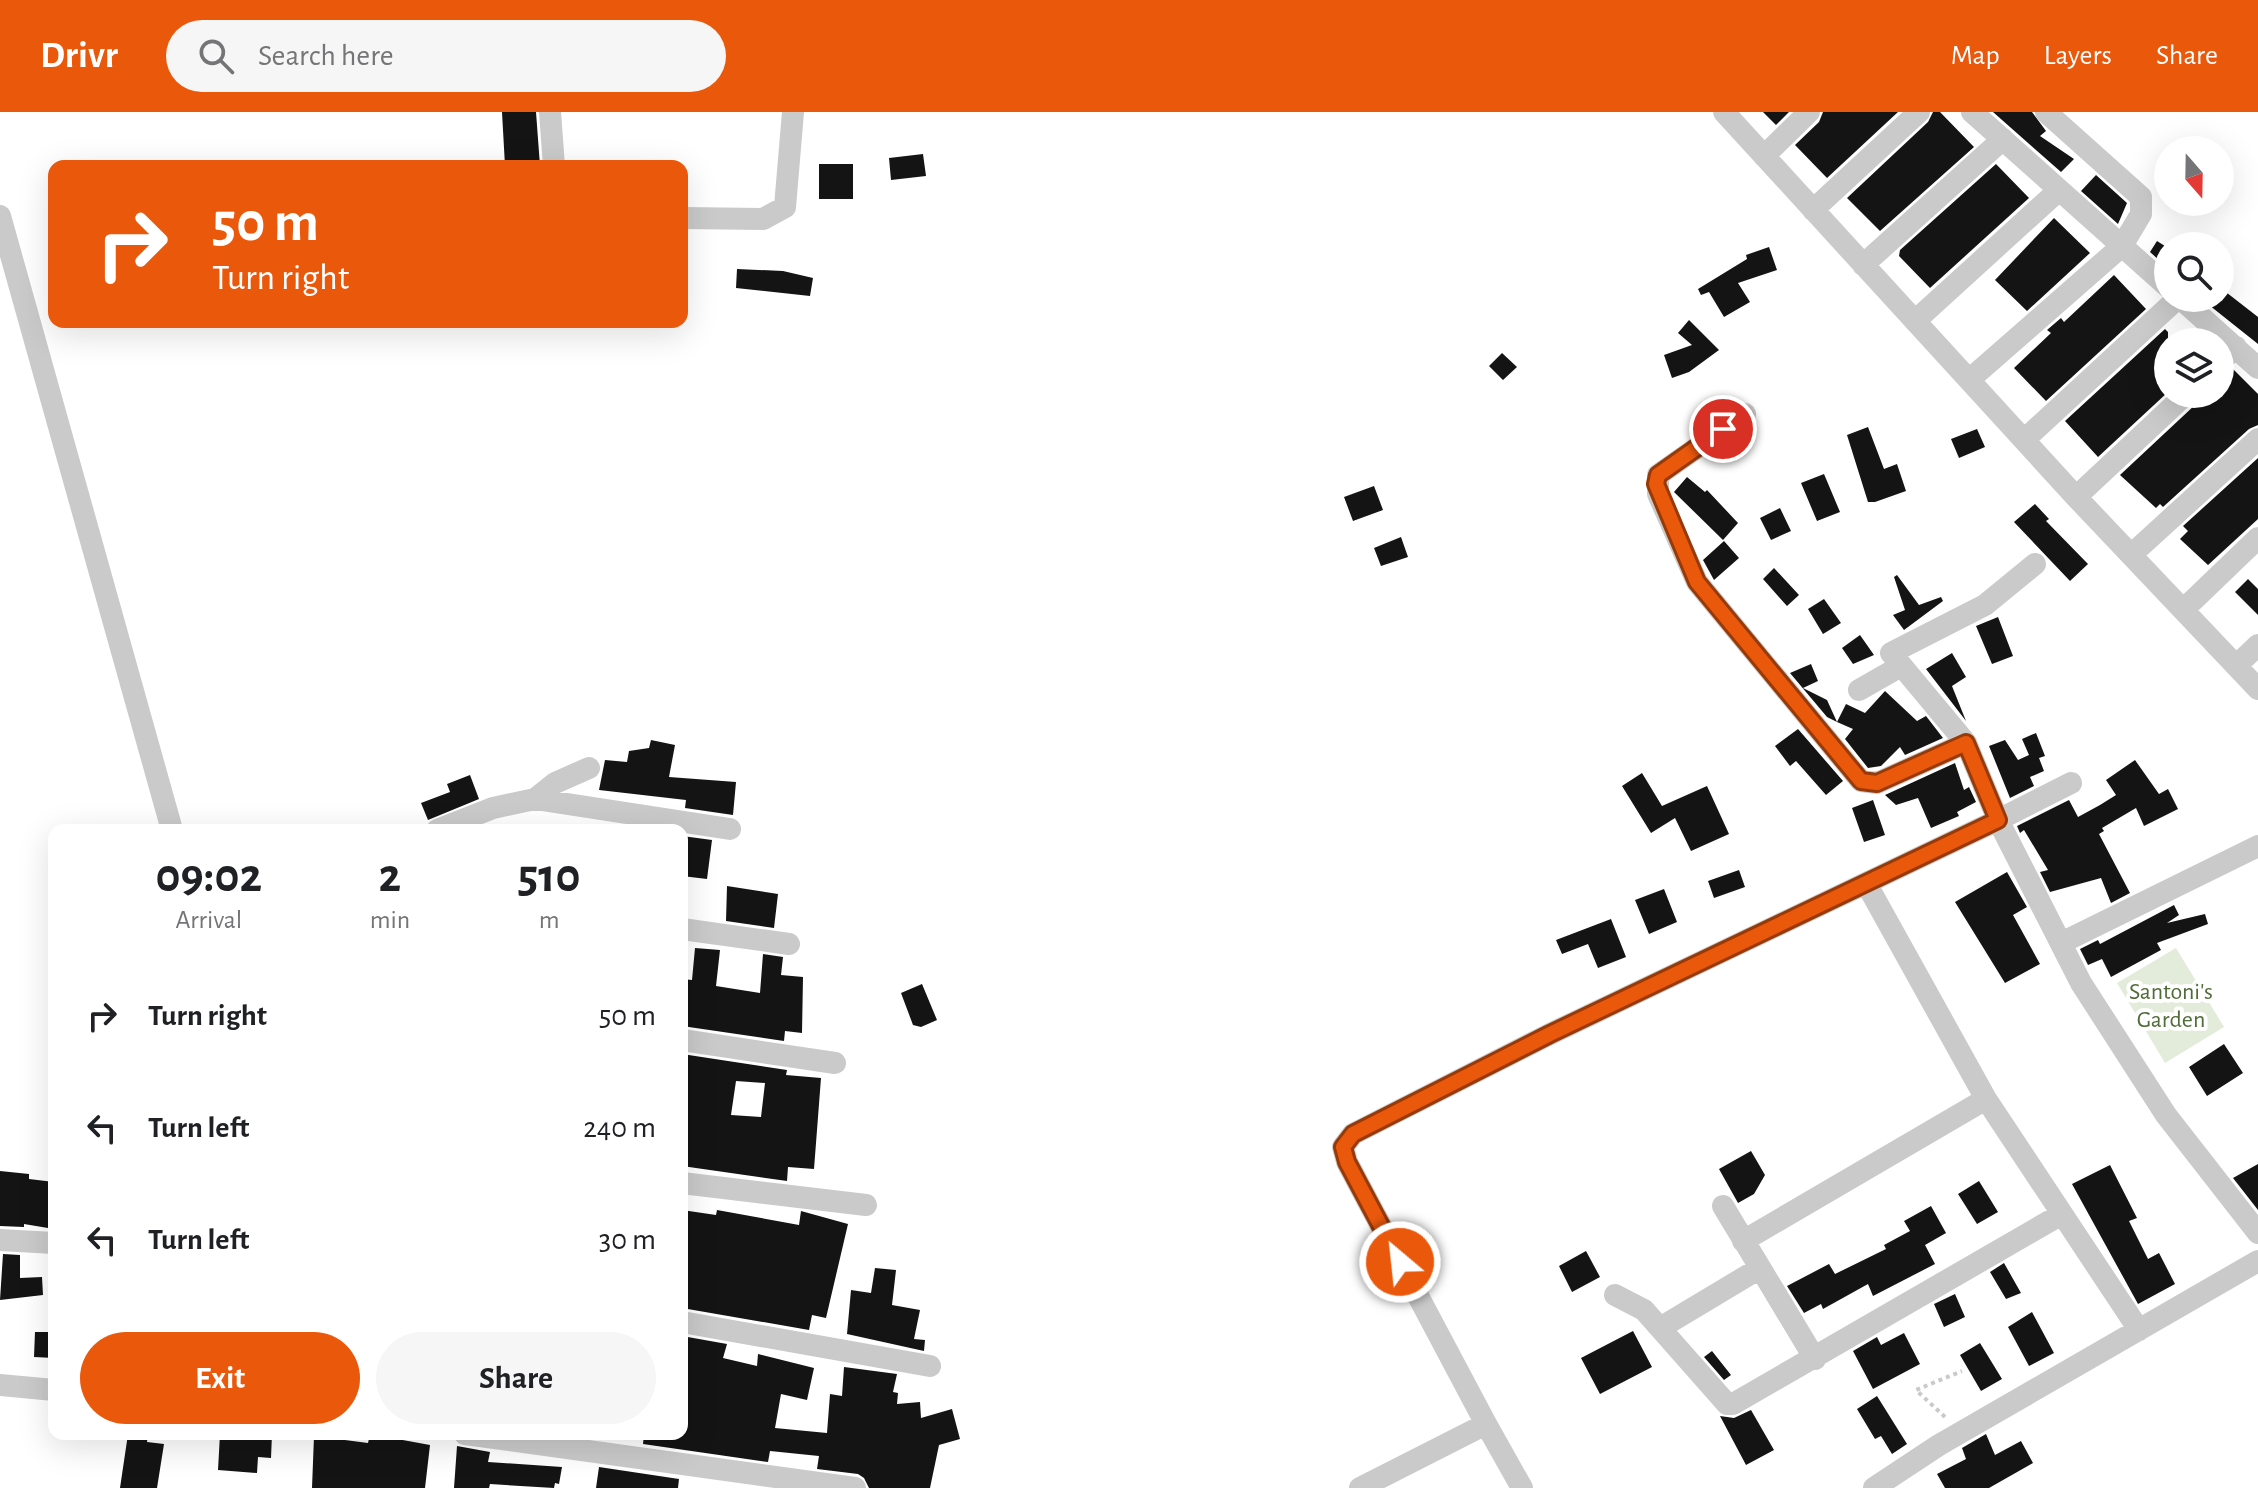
<!DOCTYPE html>
<html lang="en">
<head>
<meta charset="utf-8">
<style>
	:root { --surface:#fff; --page:#f6f6f6; --text:#202124; --muted:#757577; --accent:#ea580c }
	body { margin:0; font-family:"Alegreya Sans",sans-serif; background:var(--page); color:var(--text); height:100vh; display:flex; flex-direction:column; font-size:30px; white-space:nowrap }
	* { box-sizing:border-box; margin:0 }
	p { font-size:26px; color:var(--muted) }
	.icon { flex:none; width:44px; height:44px; fill:none; stroke:currentColor; stroke-width:2; stroke-linecap:round; stroke-linejoin:round }
	.map { position:relative; flex:1; overflow:hidden }
	.details { position:absolute; left:48px; top:712px; width:640px; height:616px; display:flex; flex-direction:column; background:var(--surface); border-radius:16px; box-shadow:0 8px 32px #0002 }
	.details>* { flex:none }
	.guide { position:absolute; left:48px; top:48px; width:640px; height:168px; border-radius:16px; box-shadow:0 8px 32px #0002; background:#ea580c; color:#fff; overflow:hidden }
	.needle { width:52px; rotate:160deg }
	.controls { position:absolute; left:2154px; top:24px; display:grid; gap:16px }
	.controls a { display:grid; place-items:center; width:80px; height:80px; border-radius:50%; background:var(--surface); box-shadow:0 8px 32px #0002; font-size:40px }
	.pin { position:absolute; display:grid; place-items:center; width:68px; height:68px; color:#fff; margin:-34px; border:4px solid #fff; border-radius:50%; box-shadow:0 2px 8px #0007 }
	.me { position:absolute; width:88px; margin:-44px; rotate:332deg; stroke-linejoin:round; filter:drop-shadow(0 0 6px #0008) }
	.turn { display:flex; align-items:center; gap:28px; height:168px; padding:0 32px; font-size:36px }
	.turn .icon { width:104px; height:104px; stroke-width:2.5 }
	.turn b { display:block; font-size:56px; line-height:68px }
	.eta { display:flex; justify-content:space-evenly; align-items:center; height:136px; text-align:center }
	.eta b { font-size:48px; font-weight:600; line-height:56px }
	.action { display:flex; gap:16px; margin-top:auto; padding:16px 32px }
	.action a { flex:1; height:92px; border-radius:48px; background:var(--accent); color:#fff; font-size:32px; font-weight:600; line-height:92px; text-align:center }
	.action a+a { background:var(--page); color:var(--text) }
	ul { padding:0; list-style:none }
	li { display:flex; align-items:center; gap:24px; height:112px; padding:0 32px }
	li div { flex:1 }
	li b { display:block; font-size:30px }
	li em { font-style:normal }
	header { display:flex; align-items:center; gap:48px; box-sizing:border-box; height:112px; padding:0 40px; background:var(--accent); color:#fff }
	header strong { font-size:38px }
	nav { display:flex; gap:44px; margin-inline-start:auto; font-size:28px }
	.search { width:560px; height:72px; background:var(--page); display:flex; align-items:center; gap:20px; box-sizing:border-box; padding:0 28px; border-radius:44px; color:var(--muted); font-size:30px }
	.map>svg:first-child { display:block }
</style>
</head>
<body>
<header>
<strong>Drivr</strong>
<div class="search"><svg class="icon" aria-label="search" viewBox="0 0 24 24"><circle cx="10" cy="10" r="6"/><path d="M15 15l6 6"/></svg>Search here</div>
<nav><a>Map</a><a>Layers</a><a>Share</a></nav>
</header>
<div class="map">
<svg width="2258" height="1376" viewBox="0 0 2258 1376">
	<rect width="100%" height="100%" fill="#fff"/>
	<path fill="#e3ecda" d="M2176,836l48,79 -59,36 -48,-80z"/>
	<path fill="#141414" fill-rule="evenodd" d="M502,0h34l4,54h-35z
		M1763,0h26l-13,13z
		M1823,0h75l-71,66 -32,-33 24,-23z
		M1933,0h7l34,35 -94,84 -33,-33 81,-76z
		M1993,0h39l14,19 -6,5 34,23 -13,13z
		M923,42l3,22 -35,4 -2,-22z
		M819,52h34v35h-34z
		M1996,52l33,34 -99,90 -31,-32 1,-6z
		M2096,63l31,28 -9,21 -37,-33z
		M2054,106l36,35 -63,58 -32,-31z
		M2157,129l11,7v20l-18,-16z
		M1769,135l8,23 -39,13 12,19 -26,15 -15,-25 -8,3 -3,-6 49,-30 -1,-4z
		M737,157l46,2 30,7 -3,18 -74,-8z
		M2114,163l32,34 -100,92 -32,-33 37,-35 -4,-3 14,-12 3,4z
		M2222,177l36,28v27l-49,-39 6,-7h5z
		M1689,208l30,30 -30,22 -17,6 -8,-23 28,-10 -14,-12z
		M2165,217l3,3v60l-70,65 -33,-36z
		M1502,241l15,14 -14,13 -14,-14z
		M2233,257l25,25v31l-9,4 -86,78 -3,-3 -4,4 -36,-33 76,-71 4,-10h20v-13z
		M1868,315l16,42 13,-5 9,27 -31,11h-7l-21,-67z
		M1977,317l8,18 -26,11 -8,-19z
		M2258,346v61l-50,46 -28,-26 8,-8 -5,-5z
		M1824,362l16,38 -23,9 -16,-38z
		M1687,365l18,15 2,-2 31,33 -15,17 -49,-48z
		M1374,374l9,24 -30,11 -9,-24z
		M2035,392l14,15 -3,2 42,43 -18,17 -56,-59z
		M1780,396l11,23 -20,9 -11,-22z
		M1401,425l7,20 -27,9 -7,-18z
		M1724,429l15,17 -25,22 -11,-20z
		M1774,456l25,27 -12,11 -24,-27z
		M1897,463l22,30 22,-8 2,4 -39,29 -11,-15 12,-5 -11,-33z
		M2248,467l10,10v26l-23,-23z
		M1824,487l17,24 -18,11 -15,-25z
		M1998,505l15,39 -21,8 -16,-38z
		M1860,523l14,20 -21,9 -11,-16z
		M1952,541l14,24 -14,9 14,35 -40,-52z
		M1811,552l7,17 -15,7 24,12 10,22 -10,-5 -37,-44z
		M1885,579l32,30 9,-5 17,22 -38,17 -5,-8 -19,19 -13,2 -23,-29 8,-10 -16,-7 9,-18 19,9z
		M1798,617l45,52 -17,14 -30,-34 -6,5 -15,-20z
		M2036,621l9,23 -6,2 5,13 -14,6 4,9 -24,12 -21,-52 16,-6 13,20 11,-5 -7,-16z
		M651,628l24,5 -6,32 67,5 -3,33 -48,-7 1,-8 -87,-10 6,-30 22,2 2,-11 20,-3z
		M2135,648l24,34 9,-5 10,20 -34,17 -8,-18 -34,20 2,3 -5,3 31,59 -19,10 -10,-25 -51,14 -10,-20 8,-2 -24,-40 -4,3 -3,-7 52,-26 9,17 22,-12 16,-10 -10,-15z
		M1955,651l9,27 5,-3 7,15 -19,10 2,4 -28,12 -13,-30 -22,7 -11,-10z
		M1642,661l20,33 45,-20 22,48 -38,17 -16,-33 -24,15 -29,-47z
		M470,663l9,24 -51,21 -7,-17 29,-11 -3,-8z
		M1873,688l12,35 -21,7 -12,-34z
		M682,724l30,4 -5,39 -25,-3z
		M1739,758l6,17 -31,11 -6,-17z
		M2007,760l20,35 -14,8 27,49 -35,19 -50,-81z
		M727,774l51,8 -4,34 -48,-7z
		M1664,777l13,33 -28,12 -14,-34z
		M2174,793l5,10 -12,8 38,-9 3,10 -51,19 4,7 -50,27 -9,-18 -14,6 -8,-16 18,-9 2,4z
		M1611,807l15,38 -28,11 -10,-24 -26,10 -6,-14z
		M695,836l25,2 -4,36 44,7 3,-39 20,3 -2,18 22,2 -1,56 -17,-2 -1,10 -102,-15v-47l10,1z
		M922,872l15,36 -16,7 -8,-2 -12,-32z
		M2224,932l19,29 -36,23 -18,-29z
		M682,942l105,16 -1,5 35,3 -7,91 -26,-2 -1,14 -105,-15zM736,969l29,2 -4,34 -30,-2z
		M1751,1039l14,24 -11,19 -16,9 -19,-34z
		M2258,1052v46l-25,-32z
		M2110,1053l27,53 -8,3 19,38 11,-6 16,31 -37,20 -66,-120z
		M0,1059l29,3v5l25,3v47l-30,-5v3l-24,-1z
		M1979,1069l19,31 -21,12 -19,-30z
		M1931,1094l15,27 -21,12 10,19 -62,32 -5,-12 -45,25 -2,-5 -17,9 -17,-27 42,-22 6,10 51,-25 -2,-4 26,-14 -6,-10z
		M682,1098l34,5 1,-5 82,15 2,-14 47,13 -22,94 -14,-3 -3,15 -127,-22z
		M1586,1139l14,26 -28,15 -13,-26z
		M3,1142l17,1v23l22,-1 1,18 -43,5z
		M2004,1151l17,30 -15,6 -16,-27z
		M875,1156l21,2 -4,35 28,5 -6,29 11,1 -1,11 -77,-17 4,-44 20,3z
		M1955,1182l10,23 -21,10 -10,-23z
		M2032,1200l22,41 -25,13 -21,-39z
		M1633,1219l19,36 -52,27 -19,-36z
		M35,1220h19v26l-20,-1z
		M1904,1221l16,31 -47,25 -20,-38 24,-14 4,8z
		M682,1224l45,8 -4,14 34,8 1,-12 56,14 -7,32 -26,-6 -6,34 52,5 3,-39 12,2 2,-29 53,7 -4,18 5,1 -1,11 23,-2 1,16 31,-9 8,30 -21,6 -9,43h-61l-5,-10 -6,-4 -41,-5 2,-13 -49,-5 -2,11 -125,-18 1,-10h38z
		M1980,1231l22,36 -21,12 -21,-36z
		M1712,1239l19,24 -7,5 -20,-23z
		M1877,1284l30,48 -15,10 -11,-18 -6,3 -18,-30z
		M1751,1298l23,40 -28,15 -26,-49 14,2z
		M128,1322h20l-1,8 17,2 -7,44h-37z
		M220,1322h52l-1,24 -13,-1 -1,16 -39,-3z
		M370,1322l60,11 -5,43h-113l2,-52 54,7z
		M1986,1322l9,21 26,-14 12,22 -44,25h-44l-8,-14 29,-15 -4,-11z
		M457,1334l33,6 -2,10 74,5 -3,17 -4,-1 -1,5 -64,-4 -1,4h-35z
		M599,1355l80,12 -1,9h-82z"/>
	<g fill="none" stroke-linecap="round" stroke-linejoin="round">
		<path stroke="#cacaca" stroke-width="4" stroke-dasharray="4 4" stroke-linecap="butt" d="M1945,1305l-29,-27 46,-19"/>
		<path stroke="#cacaca" stroke-width="22" d="M550,0l4,54
			M1724,0l352,385 182,192
			M1972,0l196,175
			M1764,44l45,-44
			M1813,98l106,-98
			M0,104l172,614
			M682,106l81,1 22,-12 8,-95
			M1863,153l140,-126
			M2180,186l78,70
			M1915,209l144,-131
			M2220,250l16,-15
			M1969,268l153,-134 19,-32v-17l-95,-85
			M1745,302l-87,61v19l39,88 164,199 16,2 89,-40
			M2024,328l154,-142
			M2076,385l110,-103
			M2131,443l127,-116
			M2035,452l-50,41 -94,48 75,90 32,77 73,-37
			M2183,498l75,-72
			M2236,554l22,-21
			M1859,578l42,-24
			M535,687l20,-16 34,-15
			M437,718l56,-22 42,-9 195,30
			M1866,771l120,216
			M682,817l107,15
			M2061,831l197,-97
			M682,928l153,23
			M682,1071l184,22
			M1723,1094l92,153
			M0,1128l54,3
			M1743,1129l243,-142 153,231
			M1615,1183l29,15 83,94h6l329,-190
			M682,1210l248,44
			M1660,1216l100,-60
			M0,1273l54,5
			M1486,1312l-139,-262 -4,-15 10,-13 197,-100 448,-214 83,163 85,132 92,118
			M465,1322l390,54
			M1360,1376l126,-64 36,64
			M1874,1376l65,-43 319,-184"/>
	</g>
	<g fill="none" stroke-linecap="round" stroke-linejoin="round">
		<defs>
			<path id="route" d="M1400,1150l-53,-100 -4,-15 10,-13 197,-100 448,-214 -32,-77 -89,40 -16,-2 -164,-199 -41,-98 2,-9 65,-46"/>
		</defs>
		<use href="#route" stroke="#983908" stroke-width="20"/>
		<use href="#route" stroke="#ea580c" stroke-width="14"/>
	</g>
	<g text-anchor="middle" stroke-width="8" stroke-linejoin="round" paint-order="stroke">
		<g font-size="24" fill="#506c38" stroke="#fff">
			<text x="2171" y="887">Santoni's<tspan x="2171" dy="28">Garden</tspan></text>
		</g>
	</g>
</svg>
<div class="controls">
<a><svg class="needle" viewBox="-14 -14 28 28"><path d="M0-13l5 13h-10z" fill="#e53935"/><path d="M0 13l5-13h-10z" fill="#757577"/></svg></a>
<a><svg class="icon" aria-label="search" viewBox="0 0 24 24"><circle cx="10" cy="10" r="6"/><path d="M15 15l6 6"/></svg></a>
<a><svg class="icon" aria-label="layers" viewBox="0 0 24 24"><path d="M12 4l9 5-9 5-9-5zM3 14l9 5 9-5"/></svg></a>
</div>
<div class="pin" style="left:1723px;top:317px;background:#d93025"><svg class="icon" aria-label="arrive" viewBox="0 0 24 24"><path d="M6 21V4h12l-3 4 3 4H6"/></svg></div>
<svg class="me" style="left:1400px;top:1150px" viewBox="-20 -20 40 40"><circle r="17" fill="#ea580c" stroke="#fff" stroke-width="3"/><path d="M0-11L8 9 0 5-8 9z" fill="#fff"/></svg>
<div class="guide">
<div class="turn"><svg class="icon" aria-label="right" viewBox="0 0 24 24"><path d="M7 20v-9h11M14 6l5 5-5 5"/></svg><div><b>50 m</b>Turn right</div></div>
</div>
<section class="details">
<div class="eta">
<div><b>09:02</b><p>Arrival</p></div>
<div><b>2</b><p>min</p></div>
<div><b>510</b><p>m</p></div>
</div>
<ul>
<li><svg class="icon" aria-label="right" viewBox="0 0 24 24"><path d="M7 20v-9h11M14 6l5 5-5 5"/></svg><div><b>Turn right</b></div><em>50 m</em></li>
<li><svg class="icon" aria-label="left" viewBox="0 0 24 24"><path d="M17 20v-9H6M10 6l-5 5 5 5"/></svg><div><b>Turn left</b></div><em>240 m</em></li>
<li><svg class="icon" aria-label="left" viewBox="0 0 24 24"><path d="M17 20v-9H6M10 6l-5 5 5 5"/></svg><div><b>Turn left</b></div><em>30 m</em></li>
</ul>
<div class="action"><a>Exit</a><a>Share</a></div>
</section>
</div>
</body>
</html>
